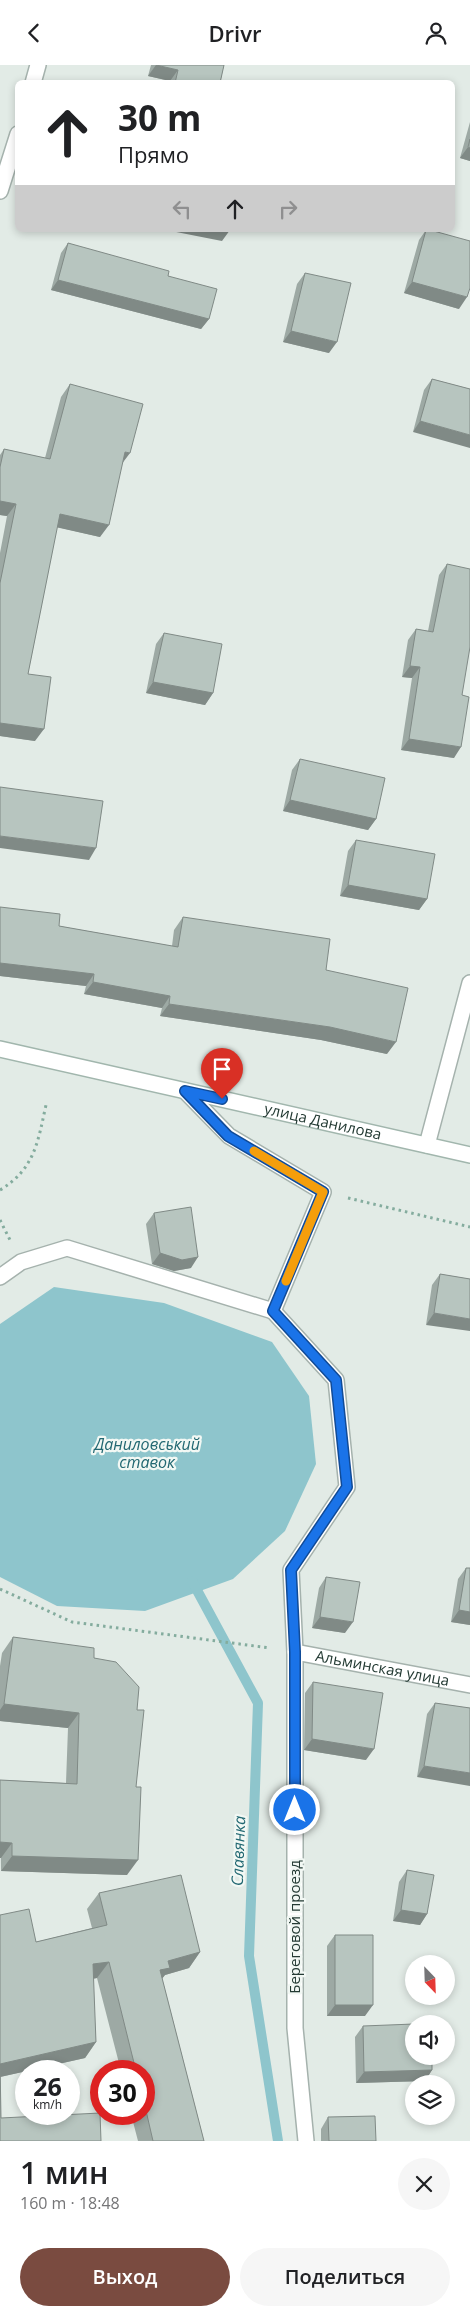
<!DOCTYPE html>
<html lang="ru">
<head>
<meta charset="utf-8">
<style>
	:root { --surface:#fff; --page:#f6f6f6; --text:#202124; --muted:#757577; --accent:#7a4b40 }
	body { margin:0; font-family:"Open Sans",sans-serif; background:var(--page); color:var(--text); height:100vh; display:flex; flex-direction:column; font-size:19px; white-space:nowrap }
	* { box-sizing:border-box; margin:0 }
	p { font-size:16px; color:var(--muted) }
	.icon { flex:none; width:28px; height:28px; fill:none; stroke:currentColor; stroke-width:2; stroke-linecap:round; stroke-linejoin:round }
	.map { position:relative; height:2076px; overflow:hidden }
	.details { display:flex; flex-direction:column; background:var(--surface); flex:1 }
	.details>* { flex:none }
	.banner { position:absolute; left:15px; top:15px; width:440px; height:152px; border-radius:8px; box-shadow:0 2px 8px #0003; background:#fff; color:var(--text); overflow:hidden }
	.needle { width:32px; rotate:157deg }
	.tools { position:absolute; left:405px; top:1890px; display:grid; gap:10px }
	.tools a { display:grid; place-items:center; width:50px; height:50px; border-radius:50%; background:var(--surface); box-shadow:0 2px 8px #0003; font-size:25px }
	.speed { position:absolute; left:15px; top:1995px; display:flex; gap:10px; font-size:25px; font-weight:700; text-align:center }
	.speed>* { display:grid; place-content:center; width:65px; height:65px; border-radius:50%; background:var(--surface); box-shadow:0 2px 8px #0003; line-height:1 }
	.speed small { font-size:12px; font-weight:400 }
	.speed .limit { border:8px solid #d22; background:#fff; color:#111 }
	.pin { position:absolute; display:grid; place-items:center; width:42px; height:42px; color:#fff; margin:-51px -21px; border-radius:50% 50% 50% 0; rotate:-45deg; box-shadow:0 0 5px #0007 }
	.pin .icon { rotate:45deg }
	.me { position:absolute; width:55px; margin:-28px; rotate:0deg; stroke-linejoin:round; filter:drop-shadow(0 0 4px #0008) }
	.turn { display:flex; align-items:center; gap:18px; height:105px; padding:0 20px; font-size:22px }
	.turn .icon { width:65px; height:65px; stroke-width:2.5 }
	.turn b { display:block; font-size:35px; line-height:42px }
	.lanes { display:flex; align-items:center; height:48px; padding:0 20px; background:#0003; justify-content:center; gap:25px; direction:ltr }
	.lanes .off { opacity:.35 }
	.round { display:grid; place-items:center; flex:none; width:52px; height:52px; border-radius:26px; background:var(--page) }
	.overview { display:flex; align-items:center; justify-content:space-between; height:85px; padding:0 20px }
	h1 { font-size:30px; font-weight:600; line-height:38px }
	.action { display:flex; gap:10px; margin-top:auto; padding:10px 20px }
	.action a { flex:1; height:58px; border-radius:30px; background:var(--accent); color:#fff; font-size:20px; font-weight:600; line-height:58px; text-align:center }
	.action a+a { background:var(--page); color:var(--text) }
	header { display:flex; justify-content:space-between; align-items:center; height:65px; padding:0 20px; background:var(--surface); font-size:22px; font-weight:600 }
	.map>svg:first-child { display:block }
</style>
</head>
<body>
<header><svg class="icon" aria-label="back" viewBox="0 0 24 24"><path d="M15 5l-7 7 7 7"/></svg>Drivr<svg class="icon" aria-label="person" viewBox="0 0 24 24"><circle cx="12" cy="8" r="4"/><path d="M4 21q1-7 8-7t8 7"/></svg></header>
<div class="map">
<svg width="470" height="2076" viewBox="0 0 470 2076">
	<rect width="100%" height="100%" fill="#e2ebe6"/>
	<path fill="#8ec5cc" d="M54,1222l110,16 108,39 37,54 7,68 -31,67 -52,48 -88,32 -88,-5 -57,-29v-253z"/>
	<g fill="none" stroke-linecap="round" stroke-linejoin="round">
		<path stroke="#8ec5cc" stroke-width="10" d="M192,1516l66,122 -9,253 29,185"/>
		<defs>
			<path id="lane" d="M33,18l5,-18
				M0,126l18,-57"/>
			<g id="street">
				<path d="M427,1080l43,-162"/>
				<path d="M0,1212l21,-15 46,-14 206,63 50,-119 -94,-56 -44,-45"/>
				<path d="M273,1246l63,69 11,107 -56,83 4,82v376l11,113"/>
				<path id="s1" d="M295,1587l175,33"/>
			</g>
			<g id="secondary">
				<path id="s2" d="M0,984l470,106"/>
			</g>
		</defs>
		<use href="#lane" stroke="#a5b2ad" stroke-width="18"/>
		<use href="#street" stroke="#a5b2ad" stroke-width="18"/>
		<use href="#secondary" stroke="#a1b6ad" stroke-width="18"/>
		<path stroke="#84ac9e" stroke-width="3" stroke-dasharray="2.5 4" stroke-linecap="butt" d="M0,1125c35,-21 38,-49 46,-85
			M348,1133l122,29
			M0,1155l10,20
			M0,1524l72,33 198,26"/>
		<use href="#lane" stroke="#fff" stroke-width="15"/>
		<use href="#street" stroke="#fff" stroke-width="15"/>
		<use href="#secondary" stroke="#fff" stroke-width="15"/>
	</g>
	<path fill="#9da9a4" d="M151,0h73l-4,18h-50v-2l-22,-5z
		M470,57v39l-10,-3z
		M426,165l33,79 -55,-16 15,-53z
		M68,178l100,33 41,43 -8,10 -150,-39 10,-37z
		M305,208l24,80 -46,-11 14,-58z
		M432,314l38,10 -57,43 11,-42z
		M70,319l52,80 -22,73 -43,-10 -29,147 7,67 -35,-5v-183l7,-37 -7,-1v-60l4,-6 41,9 16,-61z
		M447,499l15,131 -8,63 -53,-8 11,-72 -10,-1 6,-37 8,-11 12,2 11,-56z
		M164,568l49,60 -8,12 -59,-12 10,-49z
		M300,694l76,60 -8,11 -85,-19 9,-41z
		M356,775l71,59 -8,11 -79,-14 8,-45z
		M0,842l59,19 113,20 2,-16 9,-13 143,53 61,84 -66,-14 -161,-24 2,-8 -78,-14 2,-8 -86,-10z
		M154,1148l37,55 -17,3 -22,-7 -6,-40z
		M440,1209l30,5 -44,46 6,-40z
		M466,1503h4v57l-19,-3 7,-43z
		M326,1512l19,56 -33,-5 7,-40z
		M13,1572l81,21 43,52 -1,77 -9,88 -126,-4 -1,-91 66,3 2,-55 -68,-7v-55l2,-13z
		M313,1617l53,78 -62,-10 1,-57z
		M435,1638l35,5 -53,69 10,-63z
		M407,1805l20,44 -7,11 -27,-4 6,-39z
		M99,1828l101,59 -11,16 -24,7 -3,3 42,163h-66l-7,-27h13v-43h-23l-24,-93 -4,1 3,63 -11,16 -85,19v64v-226l36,27 56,-14 -5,-19z
		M335,1870l30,81h-38v-70z
		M363,1961l69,44 -7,11 -69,2 -1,-46z
		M328,2052l48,24h-55v-12z"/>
	<path fill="#808a86" d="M156,0l22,5 -8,11 -22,-5z
		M468,82l2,1v13l-10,-3z
		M166,165h64l-8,11z
		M58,215l151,39 -8,10 -150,-39z
		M412,217l55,15 -8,12 -55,-16z
		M291,266l46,11 -8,11 -46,-11z
		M420,356l50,14v13l-57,-16z
		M125,387l5,1 -9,12z
		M0,436l16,3 -9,12 -7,-1z
		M60,449l49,11 -9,12 -49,-11z
		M410,601l10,1 -8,11 -10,-1z
		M153,617l60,11 -8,12 -59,-12z
		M0,658l44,6 -9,12 -35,-5z
		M409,674l52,8 -7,11 -53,-8z
		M290,735l86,19 -8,11 -85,-19z
		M0,771l96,12 -7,12 -89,-12z
		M348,820l79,14 -8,11 -79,-14z
		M0,898l94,11 -8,12 -86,-10z
		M93,917l77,14 -8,12 -78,-14z
		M169,939l161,23 66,15 -9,12 -66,-14 -161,-24z
		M160,1188l38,4 -7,11 -17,3 -22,-7z
		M434,1248l36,6v12l-44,-6z
		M459,1545l11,2v13l-19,-3z
		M320,1552l33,5 -8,11 -33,-5z
		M4,1639l75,9 -11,15 -68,-7v-11z
		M312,1674l62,10 -8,11 -62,-10z
		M424,1701l46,7v13l-53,-9z
		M0,1777l12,1 -11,15h-1z
		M12,1791l126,4 -11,15 -126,-4z
		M401,1845l26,4 -7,11 -27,-4z
		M200,1887l-11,16 -24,7 -7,9 2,-14 8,-9z
		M109,1897l-12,16 -15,2 11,-16z
		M335,1940h38l-8,11h-38z
		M96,1977l-11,16 -85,19v-13z
		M432,2005l-7,11 -69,2 8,-11z"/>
	<path fill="#b7c5bf" stroke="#808a86" d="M156,0h68l-4,18h-45l3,-13z
		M470,74v9l-2,-1z
		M426,165h4l40,11v47l-3,9 -55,-15z
		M68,178l101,28 -1,5 49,13 -8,30 -151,-39z
		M305,208l46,10 -14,59 -46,-11z
		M432,314l38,10v46l-50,-14z
		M70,319l73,20 -13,49 -5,-1 -16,73 -49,-11 -32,160 23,3 -7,52 -44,-6v-140l16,-79 -16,-3v-34l4,-18 46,10z
		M447,499l23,5v78l-8,48 7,2 -8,50 -52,-8 11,-72 -10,-1 6,-37 17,3z
		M164,568l58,11 -9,49 -60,-11z
		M300,694l85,19 -9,41 -86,-19z
		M0,722l103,14 -7,47 -96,-12z
		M356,775l79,14 -8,45 -79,-14z
		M0,842l60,7 -1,12 119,21 5,-30 147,22 -4,31 82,18 -12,54 -66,-15 -161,-23 1,-8 -77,-14 1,-8 -94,-11z
		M191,1142l7,50 -16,3 -22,-7 -6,-40z
		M440,1209l30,5v40l-36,-6z
		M466,1503h4v44l-11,-2z
		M326,1512l34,5 -7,40 -33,-5z
		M13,1572l81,11v10l22,4 23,25 -2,23h7l-8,77h5l-3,73 -126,-4v-13l-12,-1v-62l77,4 2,-71 -75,-9z
		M313,1617l70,11 -9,56 -62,-10z
		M435,1638l35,5v65l-46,-7z
		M407,1805l27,5 -7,39 -26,-4z
		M181,1810l19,77 -32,9 2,7 -10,2 44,171h-51l-9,-39v-31h-8l-27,-109 -16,2 3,78 -96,22 1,54 99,-5 1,28h-101v-226l29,-6 7,33 71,-17 -8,-32z
		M335,1870h38v70h-38z
		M414,1959v32h18v14l-68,2 -1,-46z
		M375,2051l1,25h-47l-1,-24z"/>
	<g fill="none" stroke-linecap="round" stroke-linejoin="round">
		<defs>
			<path id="route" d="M222,1034l-37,-8 43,45 95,56 -50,119 63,69 11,107 -56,83 4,82v158"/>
		</defs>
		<use href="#route" stroke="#114b97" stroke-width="12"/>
		<use href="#route" stroke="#1a73e8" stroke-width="9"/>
		<path stroke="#f59e0b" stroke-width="9" d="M254,1086l69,41 -37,89"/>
	</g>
	<g text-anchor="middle" stroke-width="4.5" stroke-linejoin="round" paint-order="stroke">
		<g font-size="15" fill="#233a33" stroke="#f2f8f4">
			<text dy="5" stroke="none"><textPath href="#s2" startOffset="331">улица Данилова</textPath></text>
			<text dy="5" stroke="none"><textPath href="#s1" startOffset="89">Альминская улица</textPath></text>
			<text transform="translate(295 1862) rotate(-90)" y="5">Береговой проезд</text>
		</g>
		<g font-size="16" font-style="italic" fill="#226872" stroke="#f2f8f4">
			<text x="147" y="1385">Даниловський<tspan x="147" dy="18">ставок</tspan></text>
			<text transform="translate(238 1786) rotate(-88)" y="6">Славянка</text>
		</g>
	</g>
</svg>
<div class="tools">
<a><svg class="needle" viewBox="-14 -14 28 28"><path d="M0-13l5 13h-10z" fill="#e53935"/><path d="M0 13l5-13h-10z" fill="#757577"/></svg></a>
<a><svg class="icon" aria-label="sound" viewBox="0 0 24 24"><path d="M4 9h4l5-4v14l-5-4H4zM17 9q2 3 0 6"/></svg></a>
<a><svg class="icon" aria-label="layers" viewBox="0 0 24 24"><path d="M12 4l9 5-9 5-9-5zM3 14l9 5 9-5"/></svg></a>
</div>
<div class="speed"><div>26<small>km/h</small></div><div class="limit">30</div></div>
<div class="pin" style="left:222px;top:1034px;background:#d93025"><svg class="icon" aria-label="arrive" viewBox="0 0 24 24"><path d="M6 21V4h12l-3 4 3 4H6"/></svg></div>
<svg class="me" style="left:295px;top:1745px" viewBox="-20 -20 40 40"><circle r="17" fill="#1a73e8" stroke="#fff" stroke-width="3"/><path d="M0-11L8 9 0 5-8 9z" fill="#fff"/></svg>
<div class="banner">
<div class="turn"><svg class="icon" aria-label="ahead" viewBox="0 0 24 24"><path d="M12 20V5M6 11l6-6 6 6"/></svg><div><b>30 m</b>Прямо</div></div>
<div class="lanes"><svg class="icon off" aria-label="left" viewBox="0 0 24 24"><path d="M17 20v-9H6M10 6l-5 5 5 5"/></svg><svg class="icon" aria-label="ahead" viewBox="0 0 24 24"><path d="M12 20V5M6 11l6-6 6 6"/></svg><svg class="icon off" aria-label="right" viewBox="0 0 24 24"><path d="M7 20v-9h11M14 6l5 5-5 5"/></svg></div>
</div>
</div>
<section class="details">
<div class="overview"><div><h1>1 мин</h1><p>160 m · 18:48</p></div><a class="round"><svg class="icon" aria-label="close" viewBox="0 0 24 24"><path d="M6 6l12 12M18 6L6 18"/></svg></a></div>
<div class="action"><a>Выход</a><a>Поделиться</a></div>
</section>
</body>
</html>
